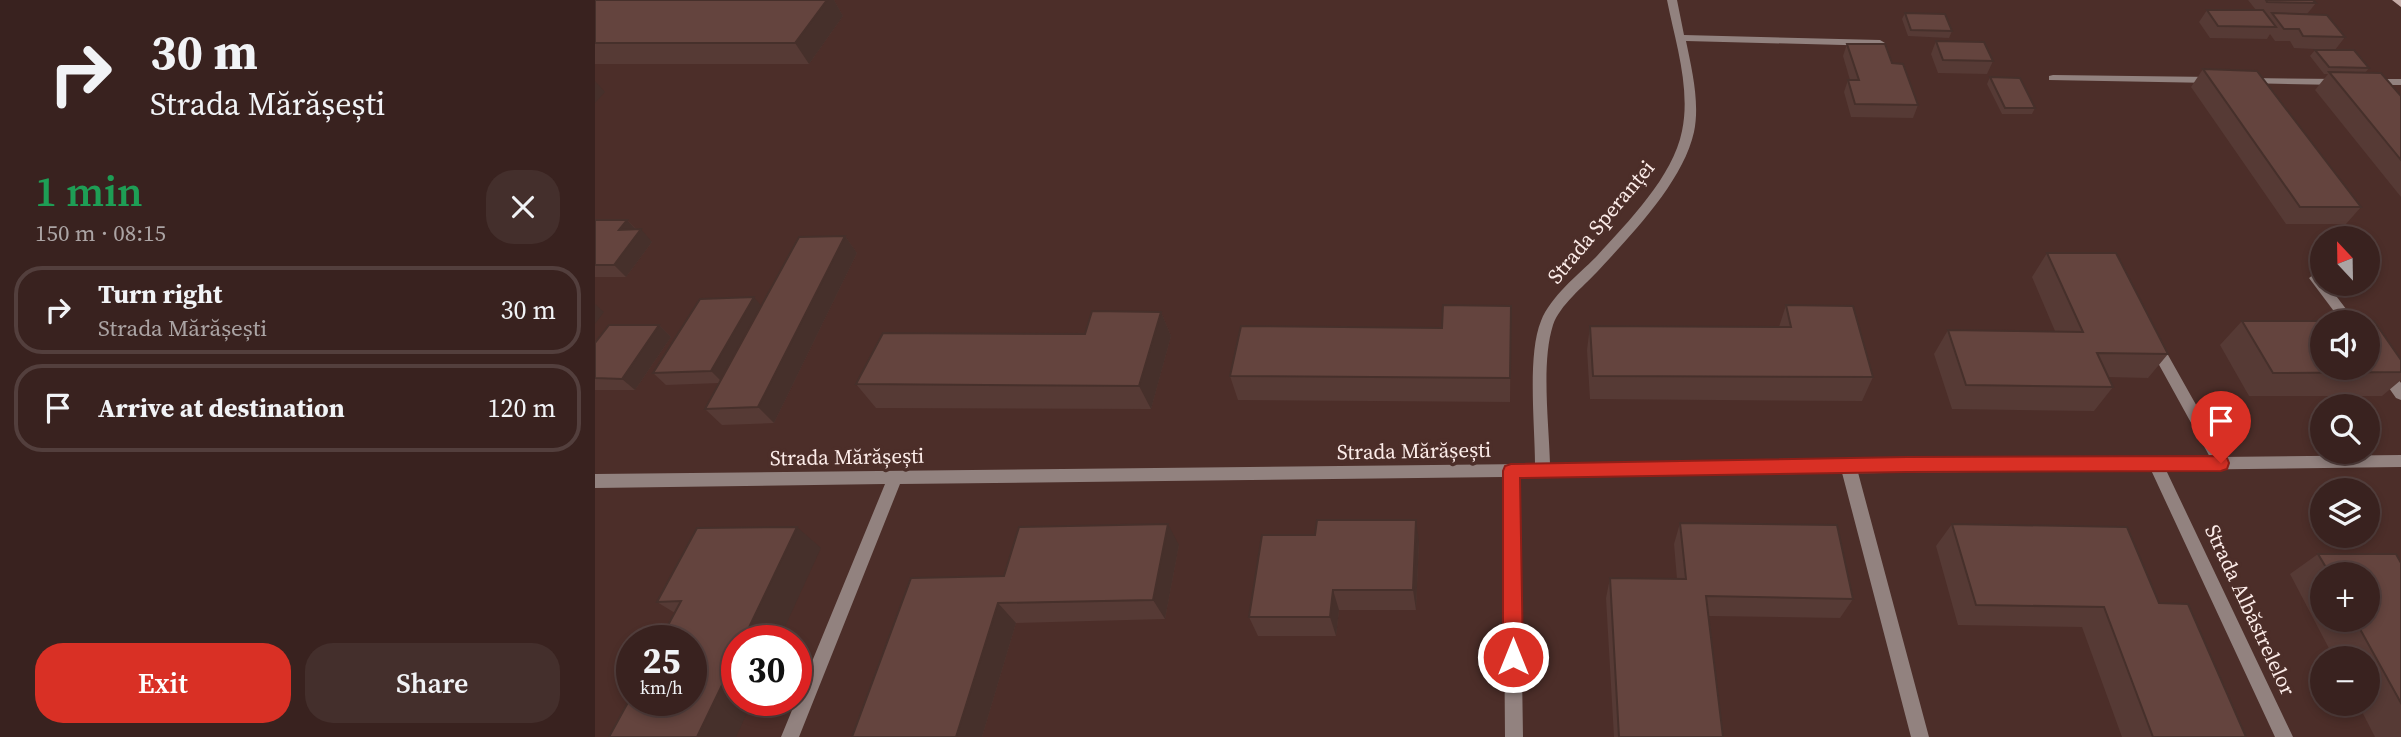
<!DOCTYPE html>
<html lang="en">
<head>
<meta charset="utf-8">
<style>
	:root { --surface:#39221f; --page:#442f2c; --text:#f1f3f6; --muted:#aba4a4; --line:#533f3d; --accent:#d93025 }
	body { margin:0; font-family:"Source Serif 4",serif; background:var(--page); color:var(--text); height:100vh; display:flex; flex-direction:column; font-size:26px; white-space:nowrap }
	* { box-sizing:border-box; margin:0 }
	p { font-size:23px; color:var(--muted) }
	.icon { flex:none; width:38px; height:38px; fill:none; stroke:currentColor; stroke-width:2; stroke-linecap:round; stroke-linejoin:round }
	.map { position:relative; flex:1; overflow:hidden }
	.side { display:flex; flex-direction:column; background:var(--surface); width:595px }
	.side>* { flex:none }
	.hud { background:#39221f; color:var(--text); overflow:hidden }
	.needle { width:46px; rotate:338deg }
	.fabs { position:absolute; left:1715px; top:226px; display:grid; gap:14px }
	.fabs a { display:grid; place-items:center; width:70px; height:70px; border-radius:50%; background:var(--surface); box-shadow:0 4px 10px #0003,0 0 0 2px var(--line); font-size:35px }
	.speed { position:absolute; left:21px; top:625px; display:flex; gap:14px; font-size:35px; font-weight:700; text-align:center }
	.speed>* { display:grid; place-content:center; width:91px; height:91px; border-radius:50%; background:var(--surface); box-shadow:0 4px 10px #0003,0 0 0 2px var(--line); line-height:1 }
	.speed small { font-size:18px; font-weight:400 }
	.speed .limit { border:10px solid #d22; background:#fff; color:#111 }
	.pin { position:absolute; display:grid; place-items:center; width:60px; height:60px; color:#fff; margin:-72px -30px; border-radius:50% 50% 50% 0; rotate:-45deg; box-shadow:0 0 7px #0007 }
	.pin .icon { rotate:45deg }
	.me { position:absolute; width:77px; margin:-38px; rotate:0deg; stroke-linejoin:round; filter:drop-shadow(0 0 5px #0008) }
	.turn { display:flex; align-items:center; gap:24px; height:147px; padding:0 35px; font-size:32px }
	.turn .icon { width:91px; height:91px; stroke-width:2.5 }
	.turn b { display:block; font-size:49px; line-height:60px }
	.round { display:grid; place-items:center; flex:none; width:74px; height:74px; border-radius:28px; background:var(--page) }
	.headline { display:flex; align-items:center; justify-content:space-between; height:119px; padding:0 35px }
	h1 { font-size:42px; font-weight:600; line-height:52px; color:#1e9e55 }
	.button { display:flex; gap:14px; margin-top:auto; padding:14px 35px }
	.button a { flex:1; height:80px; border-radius:28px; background:var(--accent); color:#fff; font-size:28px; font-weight:600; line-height:80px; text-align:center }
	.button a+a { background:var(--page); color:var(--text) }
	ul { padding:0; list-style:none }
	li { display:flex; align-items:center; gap:21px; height:88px; margin:0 14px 10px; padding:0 21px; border:4px solid var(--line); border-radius:28px }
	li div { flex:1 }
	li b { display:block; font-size:26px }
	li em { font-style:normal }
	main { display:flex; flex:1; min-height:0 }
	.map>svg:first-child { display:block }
</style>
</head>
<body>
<main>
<section class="side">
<div class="hud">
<div class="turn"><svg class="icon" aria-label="right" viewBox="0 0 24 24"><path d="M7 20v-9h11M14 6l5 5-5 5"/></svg><div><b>30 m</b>Strada Mărășești</div></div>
</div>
<div class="headline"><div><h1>1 min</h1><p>150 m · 08:15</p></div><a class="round"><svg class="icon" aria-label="close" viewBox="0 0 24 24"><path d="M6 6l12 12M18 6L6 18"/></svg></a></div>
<ul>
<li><svg class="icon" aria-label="right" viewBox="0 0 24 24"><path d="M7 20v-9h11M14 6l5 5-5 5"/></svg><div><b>Turn right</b><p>Strada Mărășești</p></div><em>30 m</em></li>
<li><svg class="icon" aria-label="arrive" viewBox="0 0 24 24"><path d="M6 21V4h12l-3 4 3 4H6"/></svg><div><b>Arrive at destination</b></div><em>120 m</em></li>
</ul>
<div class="button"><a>Exit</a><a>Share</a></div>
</section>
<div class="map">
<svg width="1806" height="737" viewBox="0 0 1806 737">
	<rect width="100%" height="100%" fill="#4c2e29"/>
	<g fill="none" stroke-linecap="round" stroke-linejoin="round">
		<path fill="#92827f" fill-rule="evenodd" d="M1721,273l5,2 1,9h5l29,38h-14l-33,-44z
			M1559,338l5,1 67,119 3,5 -3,5 -5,1 -5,-1 -69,-125z
			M1773,343l5,1 28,39v17l-5,-2 -28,-40z
			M1253,459l5,1 3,5 73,272h-18l-71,-272 3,-5z"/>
		<path fill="#92827f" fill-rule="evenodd" d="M1072,0h10l7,35 196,5 5,3 -5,3 -194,-5c6,29 14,62 8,91 -11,50 -63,103 -97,140 -14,15 -37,33 -44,53 -12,38 -4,98 -3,139l851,-9v12l-235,3 127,267h-18l-124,-267 -632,7 4,260h-18l-2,-260 -603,7 -101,253h-18l104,-253 -290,4v-14l940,-10c0,-38 -8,-109 6,-143 10,-25 36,-45 55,-64 31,-34 77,-80 86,-126 9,-43 -7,-90 -15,-131z
			M1458,75l160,2 5,3 -5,3 -164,-3v-4z
			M1652,78l92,1 5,3 -5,3 -96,-2v-4z
			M1806,79v6h-32l-5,-3 5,-3z"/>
		<path fill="#c5aca7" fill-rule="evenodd" d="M1797,0h9v7z"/>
	</g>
	<path fill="#563a35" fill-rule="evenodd" d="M0,0h239l9,16 -34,48h-214z
		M1653,0h65l3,3 -9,11 38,23 -10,13 -41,-2 -4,-7h-15l-5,-7 -3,5 -57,-1 -11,-16 8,-12h49z
		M1310,13l47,18 -3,7 -41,-2 -6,-17z
		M1341,41l57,20 -6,13 -49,-1 -7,-19z
		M1252,44l45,19 26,42 -5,13 -62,-1 -7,-25 4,-12h2l-7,-24z
		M1720,50l54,18 -4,5 36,23v101l-86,-107 13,-16h-4l-14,-18z
		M1608,69l158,138 -15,17h-60l-95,-137z
		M1395,77l45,31 -3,6h-30l-15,-30z
		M0,220h32l9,9 16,13 -26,35h-31z
		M250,236l12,17 -83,170 -52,2 -17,-16 14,-26 -53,2 -13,-12 109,-67z
		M1452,253l121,101 -20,24 -40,-1 5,10 -19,24 -142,-2 -18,-55 14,-24 107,1 -23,-54z
		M1191,305l87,72 -11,24 -272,-2 -3,-49 3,-24 189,1z
		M916,306l-1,96 -272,-2 -8,-24 212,-48z
		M566,312l10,24 -20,73 -275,-1 -20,-24 229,-50z
		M1647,321l159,39v20l-19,16h-133l-29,-51z
		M64,325l12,12 -36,53h-40v-47z
		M1085,523l173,76 -13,19 -131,-2 14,121h-109l-8,-139 4,-20 67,1 -3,-35z
		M1357,524l207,79 87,134h-124l-40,-110 -124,-2 -22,-79z
		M824,541l-3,69h-77l-3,26h-78l-9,-19z
		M584,545l-14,74 -149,4 -34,114h-130l152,-161z
		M226,548l-146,65 -18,-11z
		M1723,554l83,9v174h-26l-17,-33h10v-46h-34l-44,-84zM1727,574h46v46h-46z"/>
	<path fill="#46302b" d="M232,0h7l9,16 -34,48 -14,-21z
		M0,81l10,11 -10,11z
		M32,220l11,12 -19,-2z
		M46,229l11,13 -26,35 -12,-12z
		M250,236l12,17 -83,170 -16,-16z
		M159,297l10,12 -41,74 -12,-12z
		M0,304l9,8 -9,12z
		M566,312l10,24 -20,73 -12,-23z
		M64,325l12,12 -36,53 -13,-11z
		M821,520l3,21 -3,69 -3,-20z
		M573,524l11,21 -14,74 -12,-19z
		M202,527l24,21 -42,92h-36z
		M738,590l6,20 -3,26 -6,-19z
		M403,603l18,20 -34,114h-26z
		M142,654v46h16l-17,37h-39z"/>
	<path fill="#64443e" stroke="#46302b" stroke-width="2" fill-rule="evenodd" d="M0,0h232l-32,43h-200z
		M1671,0h47l3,3 -49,-1z
		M1612,10h56l13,17 -58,-1z
		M1310,13l40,1 7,17 -41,-1z
		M1677,13l55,2 18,22 -42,-1 -4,-7h-15z
		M1341,41l48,1 9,19 -50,-1z
		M1252,44h38l7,19 11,1 15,41 -63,-1 -7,-24h11z
		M1720,50h39l15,18 -40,-1z
		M1608,69l54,2 104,136h-61z
		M1734,72l52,1 20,23v64z
		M1395,77l30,1 15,30h-30z
		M0,220h32l-8,10 22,-1 -27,36h-19z
		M250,236l-87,171 -53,2 94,-172z
		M1452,253h69l52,101 -71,-1 16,34 -147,-2 -18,-55 135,2z
		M159,297l-43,74 -58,2 47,-74z
		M848,305l68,1 -1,72 -280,-2 11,-50 201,2z
		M1191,305l67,1 20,71 -280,-1 -3,-50 201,1z
		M497,311l69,1 -22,74 -283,-2 27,-51 202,1z
		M1647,321h132l27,39v12l-128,1zM1727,322h46v46h-46z
		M14,325h50l-37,54 -27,-1v-35z
		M722,520h99l-3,70h-80l-3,27h-81l13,-82h53z
		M1085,523l157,2 16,74 -147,-3 17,141h-104l-9,-159 76,1z
		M573,524l-15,76 -155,3 -42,134h-104l59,-159 93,-2 15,-49z
		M1357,524l175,3 32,76 29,1 58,133h-93l-49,-130 -128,-2z
		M202,527l-54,113h-6v14l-40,83h-88l23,-42v5h59v-60h-31l21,-39 -24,1 40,-74z
		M1723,554h78l5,9v140l-46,-83h13v-46h-38z"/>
	<path fill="#d93025" stroke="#8d1f18" stroke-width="2" d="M1626,456l6,2 2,5 -2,6 -6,2 -314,1 -387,6 3,179 -3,7 -7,3 -7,-3 -3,-7v-186l2,-5 6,-2 396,-7z"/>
	<g text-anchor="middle" stroke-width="7" stroke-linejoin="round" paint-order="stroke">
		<g font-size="21" fill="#fcece9" stroke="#4c2e29">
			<text transform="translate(1006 222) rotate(-50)" y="7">Strada Speranței</text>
			<text transform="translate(819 451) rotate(-1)" y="7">Strada Mărășești</text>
			<text transform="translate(252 457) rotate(-1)" y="7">Strada Mărășești</text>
			<text transform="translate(1655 610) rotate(65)" y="7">Strada Albăstrelelor</text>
		</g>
	</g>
</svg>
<div class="fabs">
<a><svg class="needle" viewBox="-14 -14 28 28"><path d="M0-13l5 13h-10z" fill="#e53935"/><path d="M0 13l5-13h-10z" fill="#aba4a4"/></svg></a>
<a><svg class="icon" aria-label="sound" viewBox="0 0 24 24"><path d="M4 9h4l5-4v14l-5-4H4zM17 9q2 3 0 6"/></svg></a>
<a><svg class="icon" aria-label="search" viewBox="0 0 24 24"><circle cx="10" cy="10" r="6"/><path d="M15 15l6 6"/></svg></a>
<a><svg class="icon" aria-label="layers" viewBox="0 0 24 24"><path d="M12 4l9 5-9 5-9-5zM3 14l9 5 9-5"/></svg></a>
<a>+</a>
<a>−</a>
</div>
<div class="speed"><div>25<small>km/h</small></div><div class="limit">30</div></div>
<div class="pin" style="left:1626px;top:463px;background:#d93025"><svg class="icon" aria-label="arrive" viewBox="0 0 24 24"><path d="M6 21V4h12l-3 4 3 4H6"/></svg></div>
<svg class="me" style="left:918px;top:657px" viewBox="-20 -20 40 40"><circle r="17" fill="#d93025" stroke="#fff" stroke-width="3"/><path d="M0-11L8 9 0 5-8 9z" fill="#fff"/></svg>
</div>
</main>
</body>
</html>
